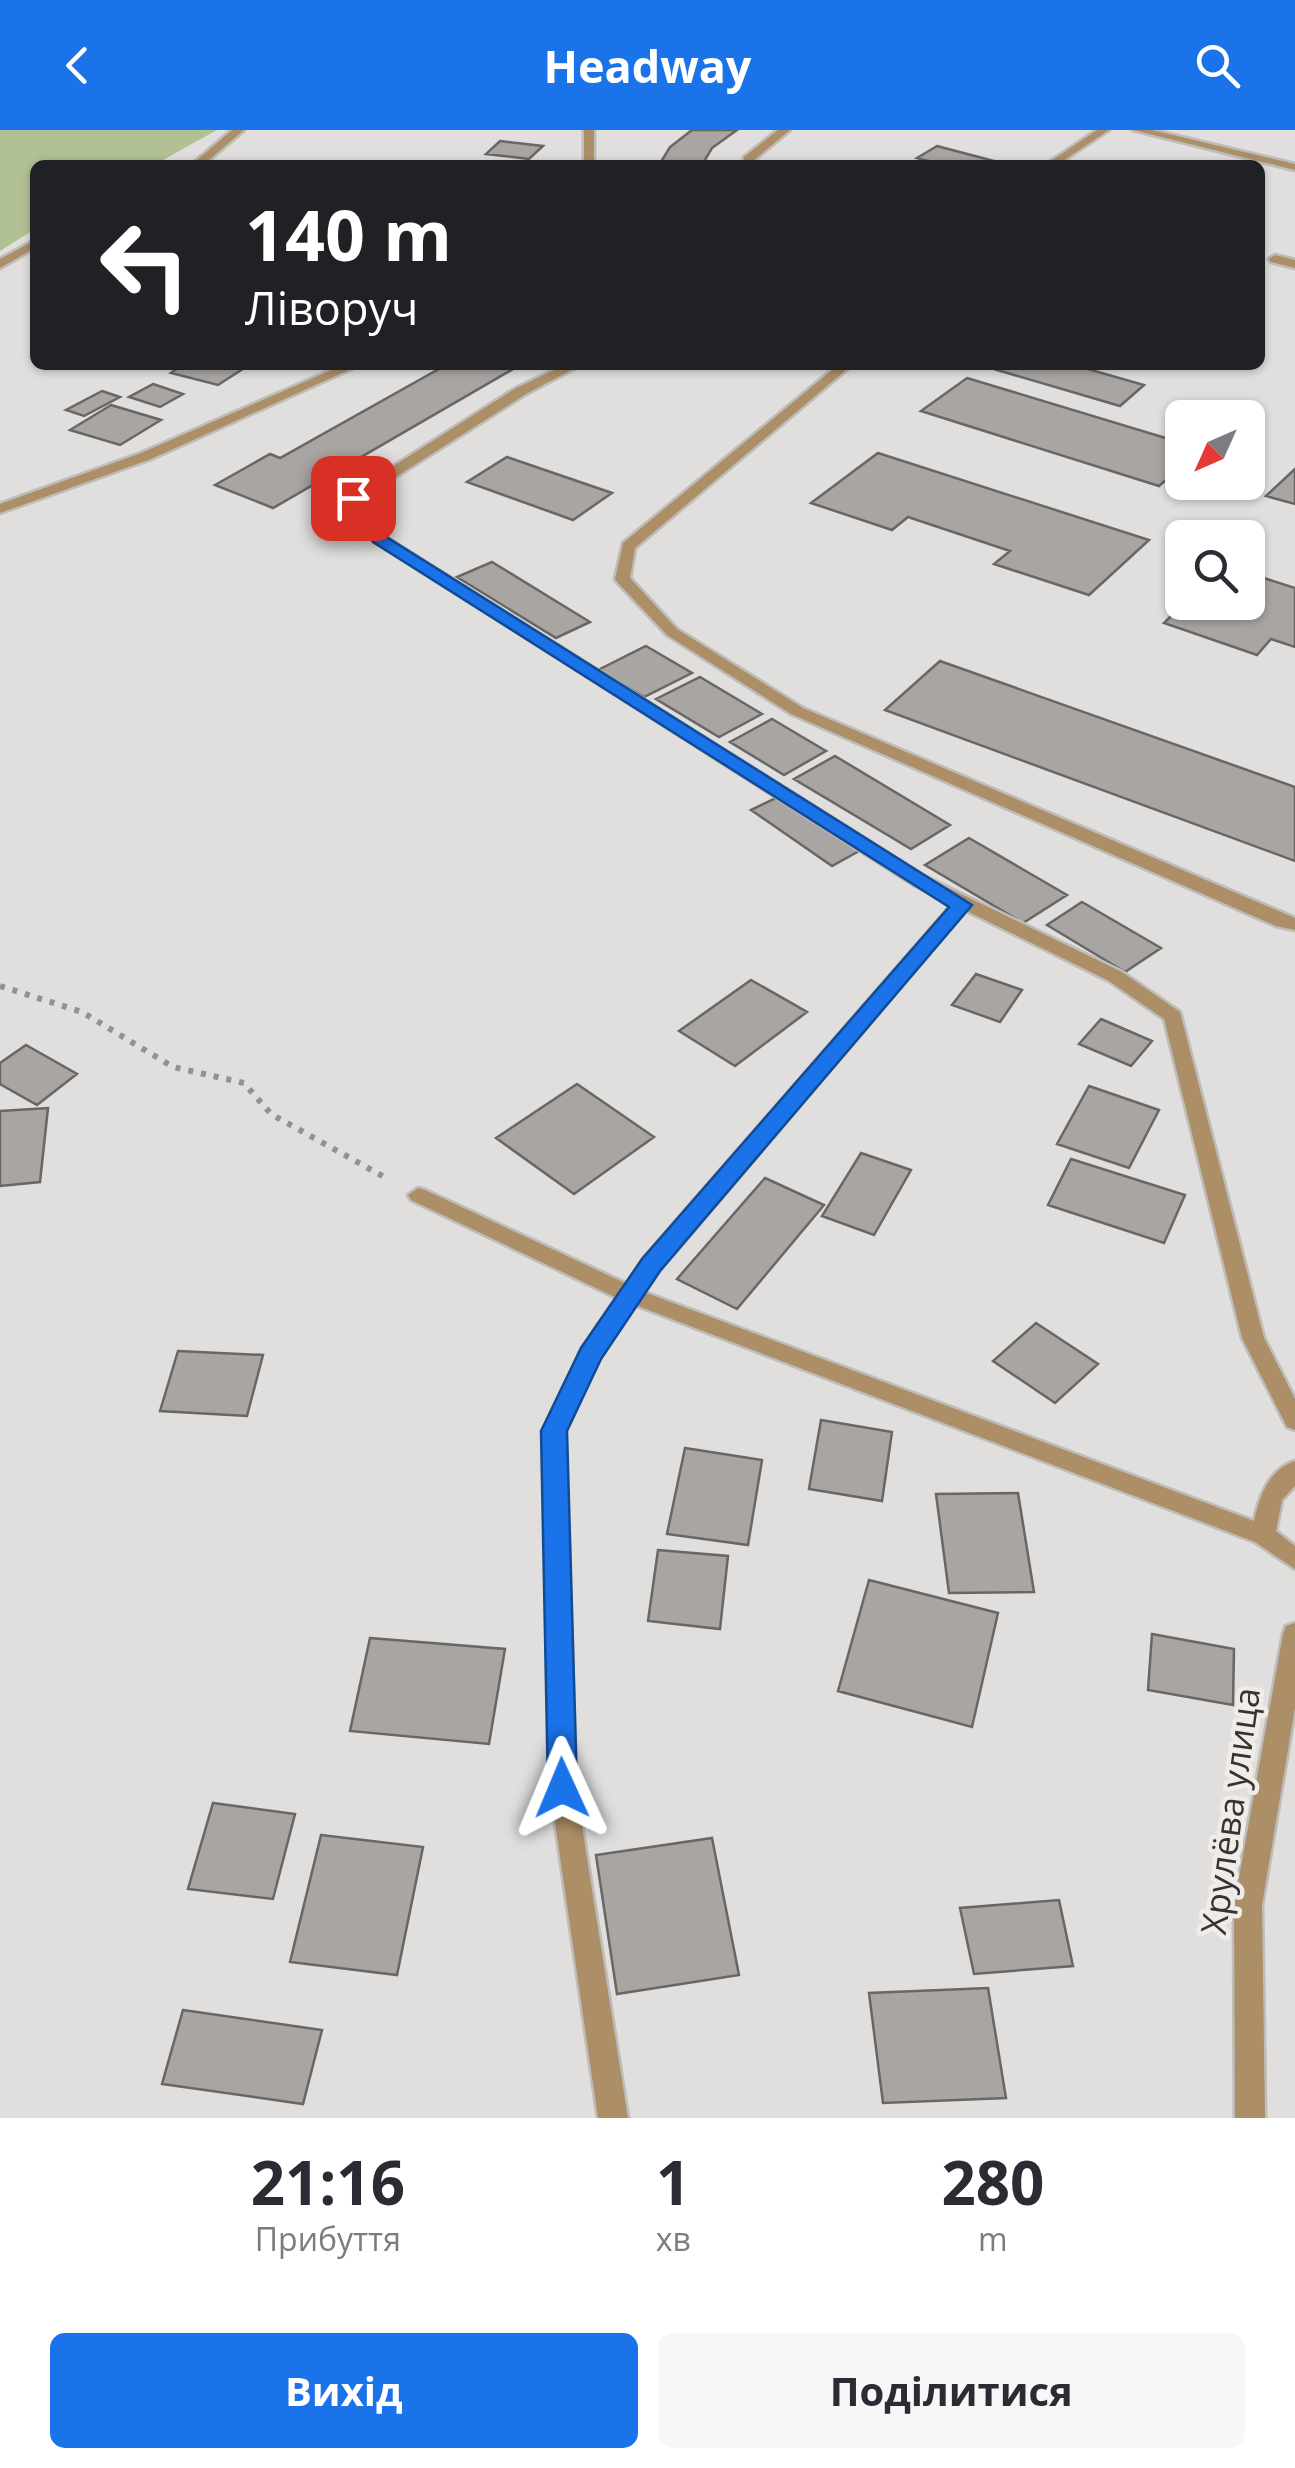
<!DOCTYPE html>
<html lang="uk">
<head>
<meta charset="utf-8">
<style>
	:root { --surface:#fff; --page:#f7f7f7; --text:#2b2b33; --muted:#7c7c81; --accent:#1a73e8 }
	body { margin:0; font-family:"Open Sans",sans-serif; background:var(--page); color:var(--text); height:100vh; display:flex; flex-direction:column; font-size:38px; white-space:nowrap }
	* { box-sizing:border-box; margin:0 }
	p { font-size:32px; color:var(--muted) }
	.icon { flex:none; width:55px; height:55px; fill:none; stroke:currentColor; stroke-width:2; stroke-linecap:round; stroke-linejoin:round }
	.map { position:relative; height:1988px; overflow:hidden }
	.drawer { display:flex; flex-direction:column; background:var(--surface); flex:1 }
	.drawer>* { flex:none }
	.hud { position:absolute; left:30px; top:30px; width:1235px; height:210px; border-radius:15px; box-shadow:0 2px 8px #0004; background:#202124; color:#fff; overflow:hidden }
	.needle { width:65px; rotate:225deg }
	.buttons { position:absolute; left:1165px; top:270px; display:grid; gap:20px }
	.buttons a { display:grid; place-items:center; width:100px; height:100px; border-radius:15px; background:var(--surface); box-shadow:0 2px 8px #0004; font-size:50px }
	.pin { position:absolute; display:grid; place-items:center; width:85px; height:85px; color:#fff; margin:-42px; border-radius:20px; box-shadow:0 5px 15px #0006 }
	.me { position:absolute; width:110px; margin:-55px; rotate:359deg; stroke-linejoin:round; filter:drop-shadow(0 0 8px #0008) }
	.turn { display:flex; align-items:center; gap:35px; height:210px; padding:0 50px; font-size:45px }
	.turn .icon { width:130px; height:130px; stroke-width:2.5 }
	.turn b { display:block; font-size:70px; line-height:85px }
	.eta { display:flex; justify-content:space-evenly; align-items:center; height:170px; text-align:center }
	.eta b { font-size:60px; font-weight:700; line-height:70px }
	.button { display:flex; gap:20px; margin-top:auto; padding:20px 50px }
	.button a { flex:1; height:115px; border-radius:15px; background:var(--accent); color:#fff; font-size:40px; font-weight:700; line-height:115px; text-align:center }
	.button a+a { background:var(--page); color:var(--text) }
	header { display:flex; justify-content:space-between; align-items:center; height:130px; padding:0 50px; background:var(--accent); color:#fff; font-size:45px; font-weight:700 }
	.map>svg:first-child { display:block }
</style>
</head>
<body>
<header><svg class="icon" aria-label="back" viewBox="0 0 24 24"><path d="M15 5l-7 7 7 7"/></svg>Headway<svg class="icon" aria-label="search" viewBox="0 0 24 24"><circle cx="10" cy="10" r="6"/><path d="M15 15l6 6"/></svg></header>
<div class="map">
<svg width="1295" height="1988" viewBox="0 0 1295 1988">
	<rect width="100%" height="100%" fill="#e1dfdd"/>
	<path fill="#b2c194" d="M0,0h217l-63,35h-119v64l-35,22z"/>
	<path fill="#a8a5a3" stroke="#696765" stroke-width="2.5" d="M692,0h45l-25,18 -10,17h-43l11,-18z
		M500,11l43,5 -14,13 -43,-5z
		M937,16l72,19h-66l-26,-7z
		M182,235h67l-31,20 -47,-12z
		M446,235h74l-247,143 -58,-23 55,-31 10,4z
		M1004,235h70l70,20 -24,21 -123,-36z
		M967,248l215,65v23l-23,20 -238,-75z
		M153,254l30,10 -23,13 -31,-10z
		M102,261l18,6 -36,19 -18,-6z
		M111,275l50,15 -41,25 -50,-15z
		M878,323l271,87 -60,55 -95,-31 16,-13 -102,-34 -16,13 -81,-27z
		M507,327l105,36 -39,27 -106,-38z
		M1295,339v35l-29,-8z
		M492,432l98,60 -34,16 -99,-61z
		M1248,443l47,15v59l-24,-8 -14,16 -93,-32 21,-21h63z
		M646,516l46,27 -48,24 -46,-27z
		M940,531l355,126v74l-410,-151z
		M700,547l62,37 -43,23 -63,-38z
		M772,589l54,32 -42,24 -54,-33z
		M835,626l115,69 -39,24 -117,-70z
		M780,666l81,54 -29,16 -81,-56z
		M969,708l98,57 -44,28 -98,-58z
		M1082,772l79,46 -36,24 -78,-47z
		M976,844l46,16 -22,32 -48,-17z
		M751,850l56,32 -72,54 -56,-35z
		M1101,889l51,22 -21,25 -52,-22z
		M26,915l51,29 -40,31 -37,-21v-21z
		M577,954l77,53 -80,57 -78,-56z
		M1089,956l70,24 -30,58 -72,-24z
		M48,978l-8,74 -40,4v-75z
		M861,1023l50,17 -37,65 -52,-19z
		M1071,1029l114,36 -21,48 -116,-38z
		M765,1048l59,27 -87,104 -60,-30z
		M1036,1193l62,41 -43,39 -62,-42z
		M178,1221l85,4 -16,61 -87,-5z
		M821,1290l71,12 -10,69 -73,-12z
		M685,1318l77,12 -14,85 -81,-11z
		M1018,1363l16,99 -85,1 -13,-99z
		M658,1420l70,6 -8,73 -72,-8z
		M869,1450l129,33 -26,114 -134,-36z
		M1152,1504l82,15 -1,56 -85,-15z
		M370,1508l135,11 -16,95 -139,-13z
		M213,1673l82,11 -22,85 -85,-10z
		M321,1705l102,12 -26,128 -107,-13z
		M712,1708l27,137 -122,19 -21,-139z
		M1059,1770l14,66 -99,8 -14,-66z
		M988,1858l18,110 -123,5 -14,-110z
		M183,1880l139,20 -19,74 -141,-20z"/>
	<g fill="none" stroke-linecap="round" stroke-linejoin="round">
		<defs>
			<path id="service" d="M232,0h12l-41,35h-12z
				M584,0h10v35h-10z
				M778,0h12l-36,30v5h-10v-8z
				M1097,0h12l-52,35h-12z
				M1133,0h19l143,34v6z
				M35,110v8l-35,20v-9z
				M1275,125l20,5v8l-24,-6 -2,-3z
				M343,235h17l-209,94 -151,54v-9l141,-51z
				M565,235h16l-55,29 -165,105 23,37 542,341 196,95 58,40 84,326 31,61v31l-8,-3 -45,-89 -78,-319 -55,-38 -195,-96 -542,-346 -26,-41 2,-3 168,-107z
				M838,235h14l-217,183 -5,30 47,51 126,79 492,210v12l-19,-4 -485,-212 -124,-79 -50,-53 -2,-3 8,-36z"/>
			<path id="minor" d="M961,769l9,6 -3,4 -308,362 -15,21 610,229c5,-24 15,-52 41,-60v25l-13,14 -6,31 19,15v23l-40,-27 -620,-237 -36,54 -34,72 11,357 52,330h-30l-48,-330 -7,-357 39,-82 35,-51 -206,-98 -3,-5 10,-7 7,2 202,94 16,-25 312,-358z
				M1295,1493v85l-33,197 3,213h-30l-1,-213 49,-271 3,-8z"/>
		</defs>
		<use href="#service" stroke="#bfbdbb" stroke-width="5"/>
		<use href="#minor" stroke="#bfbdbb" stroke-width="5"/>
		<path stroke="#939290" stroke-width="6" stroke-dasharray="5 8" stroke-linecap="butt" d="M0,856l82,26 91,55 71,16 27,31 115,64"/>
		<use href="#service" fill="#ac8f66" fill-rule="evenodd"/>
		<use href="#minor" fill="#ac8f66" fill-rule="evenodd"/>
	</g>
	<path fill="#1a73e8" stroke="#114b97" stroke-width="2.5" d="M353,363l6,1 26,42 587,369 -312,366 -59,88 -34,72 10,357 -4,10 -11,4 -10,-4 -4,-10 -7,-357 40,-83 61,-89 307,-352 -576,-365 -28,-44z"/>
	<g text-anchor="middle" stroke-width="9" stroke-linejoin="round" paint-order="stroke">
		<g font-size="35" fill="#353433" stroke="#efecea">
			<text transform="translate(1231 1681) rotate(-82)" y="12">Хрулёва улица</text>
		</g>
	</g>
</svg>
<div class="buttons">
<a><svg class="needle" viewBox="-14 -14 28 28"><path d="M0-13l5 13h-10z" fill="#e53935"/><path d="M0 13l5-13h-10z" fill="#7c7c81"/></svg></a>
<a><svg class="icon" aria-label="search" viewBox="0 0 24 24"><circle cx="10" cy="10" r="6"/><path d="M15 15l6 6"/></svg></a>
</div>
<div class="pin" style="left:353px;top:368px;background:#d93025"><svg class="icon" aria-label="arrive" viewBox="0 0 24 24"><path d="M6 21V4h12l-3 4 3 4H6"/></svg></div>
<svg class="me" style="left:562px;top:1658px" viewBox="-20 -20 40 40"><path d="M0-17L14 15 0 8-14 15z" fill="#1a73e8" stroke="#fff" stroke-width="4"/></svg>
<div class="hud">
<div class="turn"><svg class="icon" aria-label="left" viewBox="0 0 24 24"><path d="M17 20v-9H6M10 6l-5 5 5 5"/></svg><div><b>140 m</b>Ліворуч</div></div>
</div>
</div>
<section class="drawer">
<div class="eta">
<div><b>21:16</b><p>Прибуття</p></div>
<div><b>1</b><p>хв</p></div>
<div><b>280</b><p>m</p></div>
</div>
<div class="button"><a>Вихід</a><a>Поділитися</a></div>
</section>
</body>
</html>
